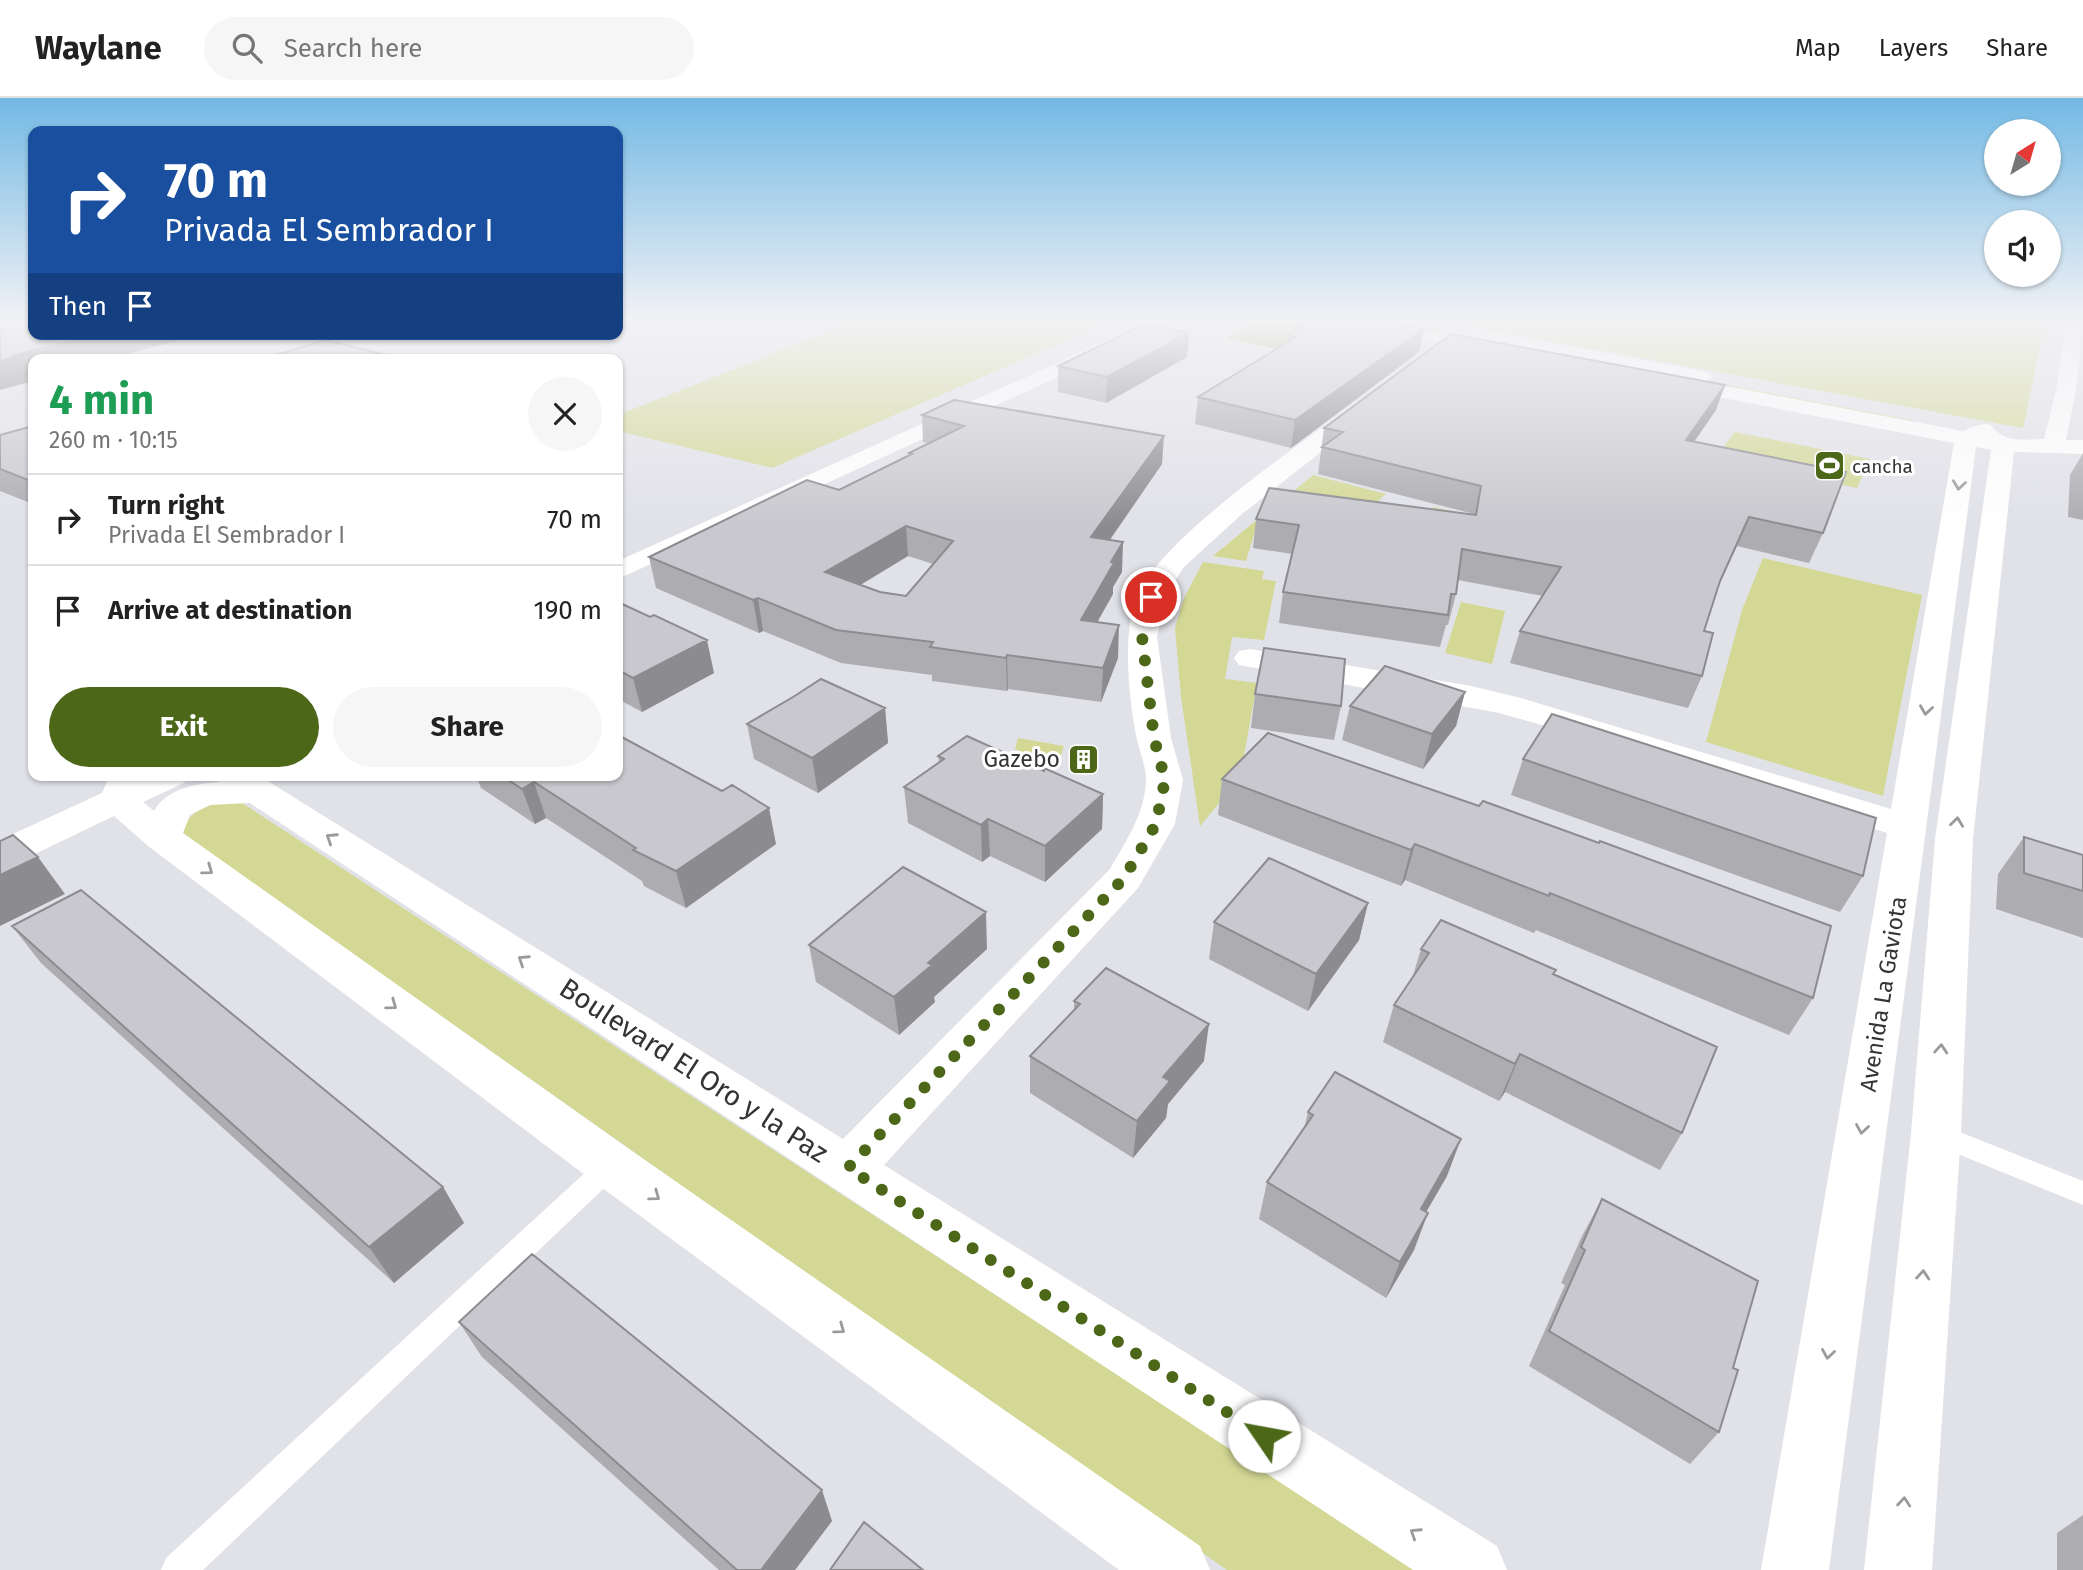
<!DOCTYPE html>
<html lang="en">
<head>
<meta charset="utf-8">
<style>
	:root { --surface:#fff; --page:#f6f6f6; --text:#222; --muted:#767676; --line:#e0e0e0; --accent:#4c6718 }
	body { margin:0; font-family:"Fira Sans",sans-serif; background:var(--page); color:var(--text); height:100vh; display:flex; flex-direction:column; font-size:26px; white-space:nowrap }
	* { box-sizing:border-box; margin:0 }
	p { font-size:23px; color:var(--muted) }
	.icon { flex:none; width:38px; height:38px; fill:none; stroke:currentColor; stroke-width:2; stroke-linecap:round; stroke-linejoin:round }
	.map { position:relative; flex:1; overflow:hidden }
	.side { position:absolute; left:28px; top:256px; width:595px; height:427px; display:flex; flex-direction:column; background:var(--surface); border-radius:14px; box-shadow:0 2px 5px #0004 }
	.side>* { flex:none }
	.top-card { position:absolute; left:28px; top:28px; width:595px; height:214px; border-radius:14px; box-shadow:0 2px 5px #0004; background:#1a4fa0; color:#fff; overflow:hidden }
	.needle { width:46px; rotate:37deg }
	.controls { position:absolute; left:1984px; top:21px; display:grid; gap:14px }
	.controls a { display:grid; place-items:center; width:77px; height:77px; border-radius:50%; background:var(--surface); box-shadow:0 2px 5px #0004; font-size:35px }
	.pin { position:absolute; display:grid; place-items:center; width:60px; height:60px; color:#fff; margin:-30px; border:4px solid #fff; border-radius:50%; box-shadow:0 2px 7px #0007 }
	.me { position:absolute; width:77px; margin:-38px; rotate:303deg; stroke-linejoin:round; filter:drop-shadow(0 0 5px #0008) }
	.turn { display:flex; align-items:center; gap:24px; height:147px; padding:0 21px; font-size:32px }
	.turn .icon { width:91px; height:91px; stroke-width:2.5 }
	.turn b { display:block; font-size:49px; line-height:60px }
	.then { display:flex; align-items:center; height:66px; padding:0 21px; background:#0003; gap:14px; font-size:26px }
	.round { display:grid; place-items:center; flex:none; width:74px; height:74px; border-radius:37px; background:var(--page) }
	.headline { display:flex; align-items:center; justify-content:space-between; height:119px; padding:0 21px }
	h1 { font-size:42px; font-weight:700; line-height:52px; color:#1e9e55 }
	.primary-button { display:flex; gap:14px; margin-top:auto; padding:14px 21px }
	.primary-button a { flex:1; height:80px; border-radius:42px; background:var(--accent); color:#fff; font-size:28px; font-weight:700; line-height:80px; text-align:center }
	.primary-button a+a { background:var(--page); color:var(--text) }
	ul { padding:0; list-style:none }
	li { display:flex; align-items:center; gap:21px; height:91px; padding:0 21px; border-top:2px solid var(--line) }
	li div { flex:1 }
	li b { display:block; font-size:26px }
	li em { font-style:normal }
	header { display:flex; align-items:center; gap:42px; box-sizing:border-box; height:98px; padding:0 35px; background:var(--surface); border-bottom:2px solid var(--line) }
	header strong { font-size:33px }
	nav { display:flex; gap:38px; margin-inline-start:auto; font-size:24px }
	.search { width:490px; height:63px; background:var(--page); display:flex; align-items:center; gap:18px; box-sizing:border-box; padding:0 24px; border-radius:38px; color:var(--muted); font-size:26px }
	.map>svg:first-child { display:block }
</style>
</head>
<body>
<header>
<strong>Waylane</strong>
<div class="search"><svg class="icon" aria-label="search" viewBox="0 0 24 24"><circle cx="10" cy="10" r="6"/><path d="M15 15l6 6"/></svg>Search here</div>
<nav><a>Map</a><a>Layers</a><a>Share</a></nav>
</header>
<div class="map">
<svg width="2083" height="1472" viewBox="0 0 2083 1472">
	<rect width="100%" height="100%" fill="#e1e2e8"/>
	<path fill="#d3d894" d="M858,222h256l-342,148 -154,-37v-16z
		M1363,222h23l529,101 -1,2z
		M1436,222h610l-23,108z
		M1735,334l135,27 -13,29 -142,-30z
		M1313,377l73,19 -9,8 48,13 9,-8 74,18 -224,-26z
		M1259,420l-13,43 -33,-5z
		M1763,460l159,37 -39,201 -177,-54 36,-132z
		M1203,464l61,9 -2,8 14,2 -12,59 -32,-3 -7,42 32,4 -17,95 -40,48 -19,-129 -6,-69 9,-30z
		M1461,504l44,9 -13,53 -47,-11z
		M1018,640l46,8 -7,21 -42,-18z
		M239,703l1178,769h-190l-1047,-738c14,-27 31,-28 59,-31z"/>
	<path fill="#adb268" d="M1262,222h43l23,5 -48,25 -55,-12z"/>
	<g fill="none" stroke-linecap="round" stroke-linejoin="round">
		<path fill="#fff" fill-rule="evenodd" d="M1937,1025l146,58v24l-155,-63 -4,-8 4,-8z
			M611,1056l9,3 4,8 -4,8 -417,397h-42l5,-12 436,-401z"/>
		<path fill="#fff" fill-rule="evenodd" d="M1152,222h24l-3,4 -555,255v-18z
			M1341,222h39l84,16 1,-6 7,-2 230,43 7,2 3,4 -7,5 258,49c36,-16 22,-1 46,7 10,3 25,1 35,1l12,-48 10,-71h17l-7,71 -10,49h17v14l-69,-2 -41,387 -12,294 -29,437h-68l47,-437 24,-294 56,-389 -15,-3 -147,1123h-68l126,-737 -291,-93 -97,-27 -249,-46 -11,-2 -5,-7 5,-7 11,-2 221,37 50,12 370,111 63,-366 -282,-55 -7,-2 -3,-4 7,-5 -165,-31 -1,6 -7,2 -146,-29z
			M1364,303l8,1 3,5 -3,5 -130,102 -59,54 -17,29 -9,40 14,101 12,42 -8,44 -37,64 -254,277 613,381 10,24h-94l-1163,-767 -40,2 -20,10 -7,18 446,316 571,397 10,24h-91l-526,-389 -445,-335 -34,-30 -100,48 -14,4v-28l102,-47 8,-18h79l-5,8 -41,19 11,9c11,-21 42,-28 65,-29l-5,-7h44l585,364 267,-270c16,-28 34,-54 36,-87 1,-13 -6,-29 -9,-42 -8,-39 -15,-104 -1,-141 22,-60 166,-155 220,-197z"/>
	</g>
	<path fill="#acacb1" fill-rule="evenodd" d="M1424,231l-5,23 -128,96 -96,-24 3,-27 89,-55 1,-7z
		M1189,235l-2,24 -81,46 -48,-11v-26z
		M1716,312l-22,32 129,91 -14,30 -72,-17 -19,42 -14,43 -2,45 -14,32 -178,-45 10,-32 23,-35 -85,-16 -2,14 -8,31h-2l-6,22 -161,-24 4,-31 9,-38 -39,-6 3,-29 218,-5 -156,-40 6,-46z
		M922,317l240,49 -52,76 12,32 -9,15v7l-16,28 21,36 -17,44 -93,-13 -1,2 -75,-10v-6l-91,-12 -78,-32 -4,2 -103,-45 -7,-31 190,-67 70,-35v-2l20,-10 -6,-1zM908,458l25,8 -27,32 -26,-4 -20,-7z
		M33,328v78l-33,-13v-56z
		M2083,355v67l-15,-3 2,-42z
		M618,504l96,71 -72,39 -24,-13z
		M1465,594l-9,34 -33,43 -81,-29 8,-34z
		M1255,596l86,12 -7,34 -83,-12z
		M793,599l92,11 3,35 -70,50 -64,-34 -7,-35z
		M1268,635l545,265 -24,37 -253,-105 -2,3 -129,-53 -4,6 -183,-71 4,-36z
		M938,658l106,15 59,23 -1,35 -57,53 -55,-26 -8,6 -74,-39 -4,-36 35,-25z
		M1523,661l340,117 -23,36 -329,-117z
		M476,677h142l158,69 -90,64 -42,-22 -2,-5 -96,-63 -11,6 -54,-36z
		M2024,739l59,18v83l-87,-29 2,-35z
		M1368,805l-9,37 -51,71 -99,-52 5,-37z
		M12,828l431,261 21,36 -70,60 -353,-320z
		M809,847l178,4 -53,48 1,5 -36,33 -83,-53z
		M1421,851l133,25 128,159 -22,37 -155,-78 -6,9 -116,-59 11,-37 18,-26z
		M1074,903l130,60 -36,43 -2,14 -33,40 -103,-65v-37l44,-46z
		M1308,1014l139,64 -21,36 -12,38 -28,48 -127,-79 8,-37 37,-53z
		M1602,1101l131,169 -14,64 -29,32 -161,-98 36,-81 -4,-2 21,-47z
		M459,1224l373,199 -37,49h-76l-237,-213z
		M2083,1417v55h-26v-37z"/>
	<path fill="#8c8c90" d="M1424,231l-5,23 -128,96 4,-28z
		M1189,235l-2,24 -81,46 1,-26z
		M99,236h103l-93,25h-76v20l-5,1 1,2 -29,8v-29l11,-5z
		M1725,287l-9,25 -40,57 10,-27z
		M1164,338l-2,28 -72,104 1,-31z
		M906,428l2,30 -79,48 -4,-32z
		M1123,444l-1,30 -9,15v7l-33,59 1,-33z
		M758,500l5,33 -4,2 -6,-33z
		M1119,527l-1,33 -17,44 2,-34z
		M707,542l7,33 -72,39 -9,-34z
		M1007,557l1,34 -1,2 -1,-33z
		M1465,594l-9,34 -33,43 9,-35z
		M885,610l3,35 -70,50 -6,-35z
		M534,684l12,36 -11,6 -13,-35z
		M1103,696l-1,35 -57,53v-36z
		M769,710l7,36 -90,64 -10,-37z
		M988,721l2,37 -8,6 -1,-37z
		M1415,746l-10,36 -4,6 10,-36z
		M38,759l27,37 -65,32v-51z
		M1368,805l-9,37 -51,71 8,-37z
		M986,814l1,37 -53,48 1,5 -36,33 -5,-38 34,-34z
		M1209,926l-5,37 -36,43 -2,14 -33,40 4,-37 26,-44z
		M1520,956l-15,38 -6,9 16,-37z
		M1461,1041l-14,37 -40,69 14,-36z
		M443,1089l21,36 -70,60 -25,-36z
		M1428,1115l-14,37 -28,48 14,-36z
		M822,1392l10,31 -37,49h-34z"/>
	<path fill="#c8c8ce" stroke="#8c8c90" stroke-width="2" fill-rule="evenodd" d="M0,222h33v14h66l-88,22 4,1 -15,4z
		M1314,222h63l47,9 -129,91 -97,-23 98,-60 -8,-2z
		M1145,226l44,9 -82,44 -49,-11z
		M1451,236l274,51 -39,55 160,32 -23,61 -74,-16 -29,64 -16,50 9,2 -11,43 -182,-45 41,-64 -99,-18 -6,45h-5l-3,21 -165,-23 16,-67 -43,-6 13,-31 207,27 5,-29 -159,-39 21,-15 -19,-4z
		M325,242l78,19h-141z
		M954,302l210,36 -73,101 32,5 -12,20 3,1 -33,57 38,5 -16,43 -96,-13 -1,3 -76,-11 3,-5 -97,-12 -78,-32 -5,2 -104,-43 158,-77 32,10 73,-36 -3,-1 55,-27 -42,-11zM906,428l47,15 -47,55 -26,-4 -55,-20z
		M33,328v56l-33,-13v-34z
		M618,504l32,15 4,-2 53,25 -74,38 -15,-8z
		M1264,550l81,11 -4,47 -86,-12z
		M1385,568l80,26 -33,42 -82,-28z
		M821,581l64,29 -73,50 -65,-34 46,-27z
		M1552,616l324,104 -13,58 -340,-117z
		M1268,635l211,73 4,-5 116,42 1,-2 231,85 -18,72 -263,-105 -1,3 -134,-52 -4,6 -189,-71z
		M618,637l104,56 10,-6 37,23 -93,63 -43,-21 3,-2 -102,-66 -12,7 -21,-14h117z
		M967,638l77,35v-3l59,26 -58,52 -57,-27 -7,6 -77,-38 40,-28 -6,-3z
		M13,737l25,22 -38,18v-34z
		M2024,739l59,18v36l-59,-18z
		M1269,760l99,45 -52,71 -102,-52z
		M903,769l83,45 -58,51 4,2 -38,32 -85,-52z
		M81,792l362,297 -74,60 -357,-321z
		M1441,822l115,50 -3,4 164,73 -35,86 -162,-79 -5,10 -121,-59 35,-52 -8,-4z
		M1106,870l103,56 -46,53 7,4 -33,40 -107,-65 50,-52 -6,-3z
		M1335,974l126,67 -40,70 7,4 -28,49 -133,-80 46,-67 -5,-3z
		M1602,1101l156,82 -25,87 5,2 -19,62 -170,-101 36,-81 -4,-3z
		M532,1156l290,236 -61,80h-24l-278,-248z
		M864,1424l59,48h-93z"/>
	<defs><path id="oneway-chevron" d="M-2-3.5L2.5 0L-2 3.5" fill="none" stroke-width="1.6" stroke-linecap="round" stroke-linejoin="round" transform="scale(1.75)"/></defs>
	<g stroke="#9a9a9a">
		<use href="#oneway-chevron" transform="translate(1959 387) rotate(98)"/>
		<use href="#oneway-chevron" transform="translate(1926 612) rotate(98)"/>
		<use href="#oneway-chevron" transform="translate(1957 724) rotate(-83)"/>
		<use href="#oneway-chevron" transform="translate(331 740) rotate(-147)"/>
		<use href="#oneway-chevron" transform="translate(208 772) rotate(36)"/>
		<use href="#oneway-chevron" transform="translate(523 862) rotate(-147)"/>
		<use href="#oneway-chevron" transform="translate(392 907) rotate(36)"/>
		<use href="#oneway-chevron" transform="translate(1941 951) rotate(-86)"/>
		<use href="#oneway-chevron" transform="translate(1862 1031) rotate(99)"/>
		<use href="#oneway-chevron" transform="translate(655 1098) rotate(36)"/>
		<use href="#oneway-chevron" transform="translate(1923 1177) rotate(-85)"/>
		<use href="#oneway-chevron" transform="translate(840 1231) rotate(36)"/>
		<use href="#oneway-chevron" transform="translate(1828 1256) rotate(99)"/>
		<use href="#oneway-chevron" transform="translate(1904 1404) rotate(-85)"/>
		<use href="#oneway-chevron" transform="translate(1415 1435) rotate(-147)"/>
	</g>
	<linearGradient id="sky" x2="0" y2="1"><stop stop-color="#73b9e4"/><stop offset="0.52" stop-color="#f2f2f5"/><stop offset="1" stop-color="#f2f2f5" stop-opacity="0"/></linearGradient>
	<rect width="2083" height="428" fill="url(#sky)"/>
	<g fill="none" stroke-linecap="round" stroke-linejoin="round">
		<path stroke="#4c6718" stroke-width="12" stroke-dasharray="0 21.6" d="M1151,499l-9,39 12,102 11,42 -9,44 -32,54 -276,290 416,268"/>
	</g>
	<defs>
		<symbol id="stadium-square" viewBox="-11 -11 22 22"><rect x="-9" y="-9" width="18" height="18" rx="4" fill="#4c6718" stroke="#fff"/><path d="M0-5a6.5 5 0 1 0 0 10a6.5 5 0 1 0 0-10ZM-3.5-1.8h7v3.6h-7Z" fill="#fff"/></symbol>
		<symbol id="building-square" viewBox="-11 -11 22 22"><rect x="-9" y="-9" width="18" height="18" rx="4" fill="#4c6718" stroke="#fff"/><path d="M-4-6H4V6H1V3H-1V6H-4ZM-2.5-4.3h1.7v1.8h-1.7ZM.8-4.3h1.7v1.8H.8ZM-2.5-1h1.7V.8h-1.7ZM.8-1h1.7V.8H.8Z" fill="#fff"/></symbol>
	</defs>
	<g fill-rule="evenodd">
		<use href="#stadium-square" x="1812" y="350" width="35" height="35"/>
		<use href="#building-square" x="1066" y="644" width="35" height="35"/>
	</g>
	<g text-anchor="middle" stroke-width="6" stroke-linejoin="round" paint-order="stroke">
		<g font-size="19" fill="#343436" stroke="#fff" text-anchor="start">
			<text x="1852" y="375">cancha</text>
		</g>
		<g font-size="23" fill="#343436" stroke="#fff" text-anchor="end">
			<text x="1060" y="669">Gazebo</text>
		</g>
		<g font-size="23" fill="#343436" stroke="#fff">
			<text transform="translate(1883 896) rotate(-81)" y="8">Avenida La Gaviota</text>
		</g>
		<g font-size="28" fill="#343436" stroke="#fff">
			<text transform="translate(694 972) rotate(33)" y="10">Boulevard El Oro y la Paz</text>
		</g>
	</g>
</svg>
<div class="controls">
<a><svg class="needle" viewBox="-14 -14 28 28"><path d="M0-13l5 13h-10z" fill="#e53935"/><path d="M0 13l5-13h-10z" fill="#767676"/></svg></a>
<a><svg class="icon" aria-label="sound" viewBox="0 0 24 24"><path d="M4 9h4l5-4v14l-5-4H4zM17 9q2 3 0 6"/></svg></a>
</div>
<div class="pin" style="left:1151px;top:499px;background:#d93025"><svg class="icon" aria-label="arrive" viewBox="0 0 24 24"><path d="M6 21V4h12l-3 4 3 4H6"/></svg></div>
<svg class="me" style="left:1264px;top:1338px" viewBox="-20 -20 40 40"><circle r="19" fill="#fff"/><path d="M0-13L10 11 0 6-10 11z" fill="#4c6718"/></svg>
<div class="top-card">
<div class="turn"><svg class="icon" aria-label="right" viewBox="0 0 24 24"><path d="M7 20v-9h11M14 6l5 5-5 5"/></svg><div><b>70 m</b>Privada El Sembrador I</div></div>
<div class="then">Then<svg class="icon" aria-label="arrive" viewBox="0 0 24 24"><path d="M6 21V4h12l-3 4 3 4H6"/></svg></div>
</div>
<section class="side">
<div class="headline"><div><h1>4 min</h1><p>260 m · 10:15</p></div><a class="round"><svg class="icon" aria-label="close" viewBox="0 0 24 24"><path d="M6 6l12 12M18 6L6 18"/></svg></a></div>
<ul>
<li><svg class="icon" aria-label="right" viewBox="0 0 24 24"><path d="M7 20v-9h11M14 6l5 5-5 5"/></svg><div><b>Turn right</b><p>Privada El Sembrador I</p></div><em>70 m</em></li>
<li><svg class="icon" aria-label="arrive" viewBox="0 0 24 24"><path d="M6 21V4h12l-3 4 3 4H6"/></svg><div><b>Arrive at destination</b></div><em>190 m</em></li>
</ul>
<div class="primary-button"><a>Exit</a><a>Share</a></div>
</section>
</div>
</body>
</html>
